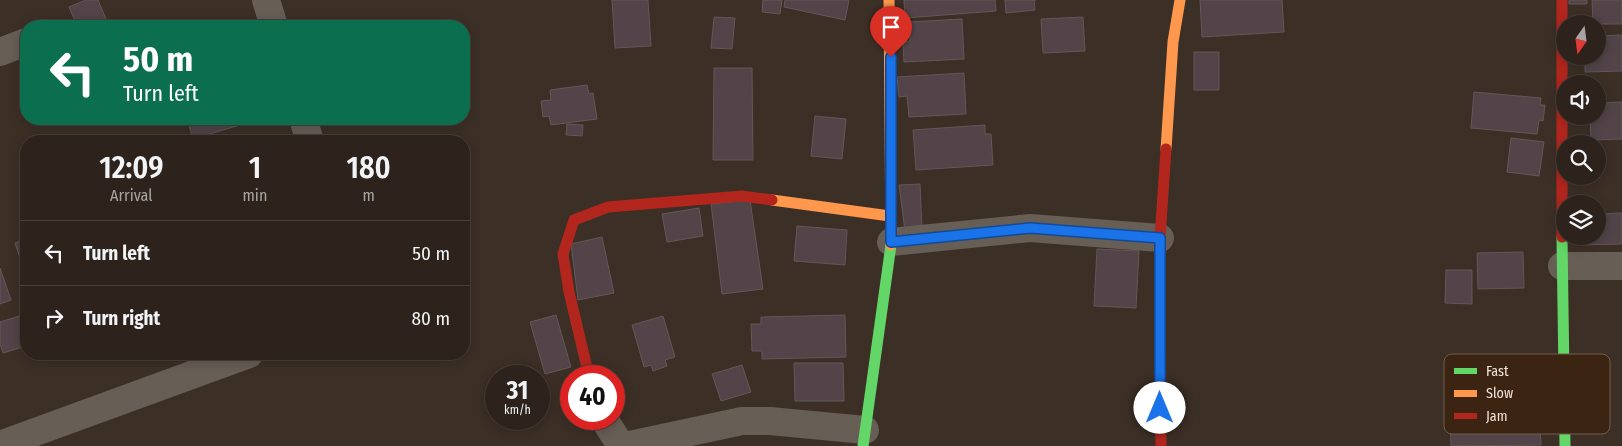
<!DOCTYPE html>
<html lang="en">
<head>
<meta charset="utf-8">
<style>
	:root { --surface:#2d231c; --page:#392f29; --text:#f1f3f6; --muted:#a7a4a3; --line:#48403b }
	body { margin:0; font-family:"Fira Sans Condensed",sans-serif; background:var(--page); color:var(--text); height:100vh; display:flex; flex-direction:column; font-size:19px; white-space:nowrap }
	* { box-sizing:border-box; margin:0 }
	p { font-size:16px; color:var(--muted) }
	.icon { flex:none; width:28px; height:28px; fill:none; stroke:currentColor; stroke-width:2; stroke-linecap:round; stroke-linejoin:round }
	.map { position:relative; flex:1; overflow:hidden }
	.sheet { position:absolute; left:20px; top:135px; width:450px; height:225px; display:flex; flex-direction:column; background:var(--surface); border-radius:20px; box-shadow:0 2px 12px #0003,0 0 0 1px var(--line) }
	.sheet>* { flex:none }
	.guide { position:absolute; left:20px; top:20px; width:450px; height:105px; border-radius:20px; box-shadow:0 2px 12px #0003,0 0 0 1px var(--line); background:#0b6e4f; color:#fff; overflow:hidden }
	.needle { width:32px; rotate:194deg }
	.buttons { position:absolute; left:1556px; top:15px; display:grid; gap:10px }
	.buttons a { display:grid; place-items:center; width:50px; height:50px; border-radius:50%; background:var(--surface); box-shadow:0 2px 12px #0003,0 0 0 1px var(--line); font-size:25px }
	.speed { position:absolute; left:485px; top:365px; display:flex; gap:10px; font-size:25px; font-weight:700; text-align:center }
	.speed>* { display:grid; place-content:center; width:65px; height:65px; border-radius:50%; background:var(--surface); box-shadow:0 2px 12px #0003,0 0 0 1px var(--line); line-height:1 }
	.speed small { font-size:12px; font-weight:400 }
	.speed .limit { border:8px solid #d22; background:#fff; color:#111 }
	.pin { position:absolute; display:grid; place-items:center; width:42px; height:42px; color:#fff; margin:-51px -21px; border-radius:50% 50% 50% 0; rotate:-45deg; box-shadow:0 0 5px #0007 }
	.pin .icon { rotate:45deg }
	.me { position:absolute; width:55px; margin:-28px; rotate:0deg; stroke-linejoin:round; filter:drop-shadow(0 0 4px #0008) }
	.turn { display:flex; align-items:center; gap:18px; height:105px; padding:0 20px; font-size:22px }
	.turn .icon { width:65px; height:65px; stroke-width:2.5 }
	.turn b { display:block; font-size:35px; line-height:42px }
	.eta { display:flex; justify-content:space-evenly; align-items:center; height:85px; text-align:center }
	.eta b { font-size:30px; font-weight:600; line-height:35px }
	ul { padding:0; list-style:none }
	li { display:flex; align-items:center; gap:15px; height:65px; padding:0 20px; border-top:1px solid var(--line) }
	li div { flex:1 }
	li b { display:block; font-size:19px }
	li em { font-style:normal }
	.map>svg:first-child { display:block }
</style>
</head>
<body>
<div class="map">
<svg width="1622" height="446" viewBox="0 0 1622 446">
	<rect width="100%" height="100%" fill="#3c2f26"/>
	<path fill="#524448" stroke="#635859" d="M86,0h12l11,26h-32l-8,-19z
		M612,0h36l3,46 -36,2z
		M763,0h19l-2,14 -18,-2z
		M785,0h64l-4,20 -61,-13z
		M904,0h91l1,11 -91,7z
		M1005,0h31h-2l1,10 -29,3z
		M1200,0h82l2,32 -82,5z
		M1569,0h18v4h-18z
		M1592,0h30v24h-29z
		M714,17l21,1 -3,31 -21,-1z
		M1083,17l2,34 -42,2 -2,-34z
		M962,19l2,40 -60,3 -1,-20 7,-1 -1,-19z
		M1622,35v36l-37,1v-16h13v-20z
		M1194,52h25v38h-25z
		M714,68h38l1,92h-40z
		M964,73l2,41 -57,3 -2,-21 -8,1 -2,-20z
		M587,85l2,9 4,-1 4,26 -46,6 -2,-9 -6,1 -2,-16 10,-1 -1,-10z
		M1474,92l67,6 -1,7h5l-2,16 -4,-1 -2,14 -66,-6z
		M1622,102v37l-31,1 -1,-24h8v-13z
		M815,116l31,3 -4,40 -31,-3z
		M187,119h73l-67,20z
		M567,124l16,1 -1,11 -16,-1z
		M985,125v9h6l2,31 -77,5 -3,-40z
		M1511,138l33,4 -5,34 -32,-4z
		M920,184l2,46 -17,1 -6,-46z
		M750,200l13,89 -41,5 -11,-90z
		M699,208l4,28 -36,6 -5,-28z
		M1622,213v31l-41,1v-9h17v-22z
		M797,226l50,4 -2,35 -51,-4z
		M602,237l12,56 -36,7 -7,-56z
		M26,239v37l-11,-33z
		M1097,249l42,2 -3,57 -42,-2z
		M1523,252l1,36 -46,1 -1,-36z
		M0,268l11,32 -11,4z
		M1446,270h26v34l-27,-1z
		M26,314v32l-23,7 -3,-9v-22z
		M556,315l15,52 -26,7 -15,-52z
		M845,315l1,42 -84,2v-8h-10l-1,-27h10v-7z
		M663,316l12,41 -10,3 2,6 -14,5 -2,-6 -7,2 -12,-42z
		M794,363h49l1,38h-49z
		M742,365l9,27 -30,9 -9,-27z
		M1537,370l4,75 -90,1 -1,-32 31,-2 -3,-39z"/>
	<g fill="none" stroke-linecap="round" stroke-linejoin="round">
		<path stroke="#675e56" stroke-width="28" d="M266,0l8,26
			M0,52l26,-10
			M303,119l7,22
			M891,242l139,-14 130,10
			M1562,266h60
			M604,419l17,27
			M0,445l249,-91
			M625,446l117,-25h28l95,9"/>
		<path stroke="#63d668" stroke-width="11" d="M1562,237l3,209
			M863,446l28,-201"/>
		<path stroke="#ff974d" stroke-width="11" d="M889,0l2,245
			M1166,149l7,-107 7,-42
			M772,200l118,16"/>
		<path stroke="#b3261e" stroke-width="11" d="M1562,0v237
			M589,376l-20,-84 -6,-38 11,-34 34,-13 134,-11 30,4
			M1161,446l-1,-208 6,-89"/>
	</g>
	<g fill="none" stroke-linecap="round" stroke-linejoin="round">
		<defs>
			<path id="route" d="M891,57v185l139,-14 130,10v170"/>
		</defs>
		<use href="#route" stroke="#114b97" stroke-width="12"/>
		<use href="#route" stroke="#1a73e8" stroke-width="9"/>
	</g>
	<rect x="1444" y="354" width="166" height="80" rx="8" fill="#3b2412" stroke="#725d4d" stroke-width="1"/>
	<rect x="1454" y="368" width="23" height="6" fill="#63d668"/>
	<rect x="1454" y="390" width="23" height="7" fill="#ff974d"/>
	<rect x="1454" y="413" width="23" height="6" fill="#b3261e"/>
	<g font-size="14" fill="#f3e3d8">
		<text x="1486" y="376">Fast</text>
		<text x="1486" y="398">Slow</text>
		<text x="1486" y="421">Jam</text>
	</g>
</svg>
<div class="buttons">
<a><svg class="needle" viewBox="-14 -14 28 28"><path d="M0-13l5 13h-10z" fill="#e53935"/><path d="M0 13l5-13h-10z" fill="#a7a4a3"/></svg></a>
<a><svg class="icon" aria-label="sound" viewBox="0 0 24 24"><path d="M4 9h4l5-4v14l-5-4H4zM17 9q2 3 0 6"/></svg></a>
<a><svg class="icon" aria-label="search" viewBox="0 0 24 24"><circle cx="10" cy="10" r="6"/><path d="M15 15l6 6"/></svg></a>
<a><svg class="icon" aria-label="layers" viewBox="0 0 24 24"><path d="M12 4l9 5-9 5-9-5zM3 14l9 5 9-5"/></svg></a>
</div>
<div class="speed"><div>31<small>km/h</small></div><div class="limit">40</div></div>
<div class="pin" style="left:891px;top:57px;background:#d93025"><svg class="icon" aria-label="arrive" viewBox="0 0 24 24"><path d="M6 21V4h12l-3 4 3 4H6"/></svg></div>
<svg class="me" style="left:1160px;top:408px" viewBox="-20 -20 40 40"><circle r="19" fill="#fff"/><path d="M0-13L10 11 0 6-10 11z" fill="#1a73e8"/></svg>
<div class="guide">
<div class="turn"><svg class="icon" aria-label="left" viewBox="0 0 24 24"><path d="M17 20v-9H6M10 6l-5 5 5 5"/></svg><div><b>50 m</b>Turn left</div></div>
</div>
<section class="sheet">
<div class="eta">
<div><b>12:09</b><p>Arrival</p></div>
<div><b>1</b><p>min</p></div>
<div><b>180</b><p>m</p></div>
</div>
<ul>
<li><svg class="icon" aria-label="left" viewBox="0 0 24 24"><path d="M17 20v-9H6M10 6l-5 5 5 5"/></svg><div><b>Turn left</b></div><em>50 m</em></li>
<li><svg class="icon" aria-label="right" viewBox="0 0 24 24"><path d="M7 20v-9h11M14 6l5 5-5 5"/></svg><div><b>Turn right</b></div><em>80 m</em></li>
</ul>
</section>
</div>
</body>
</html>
